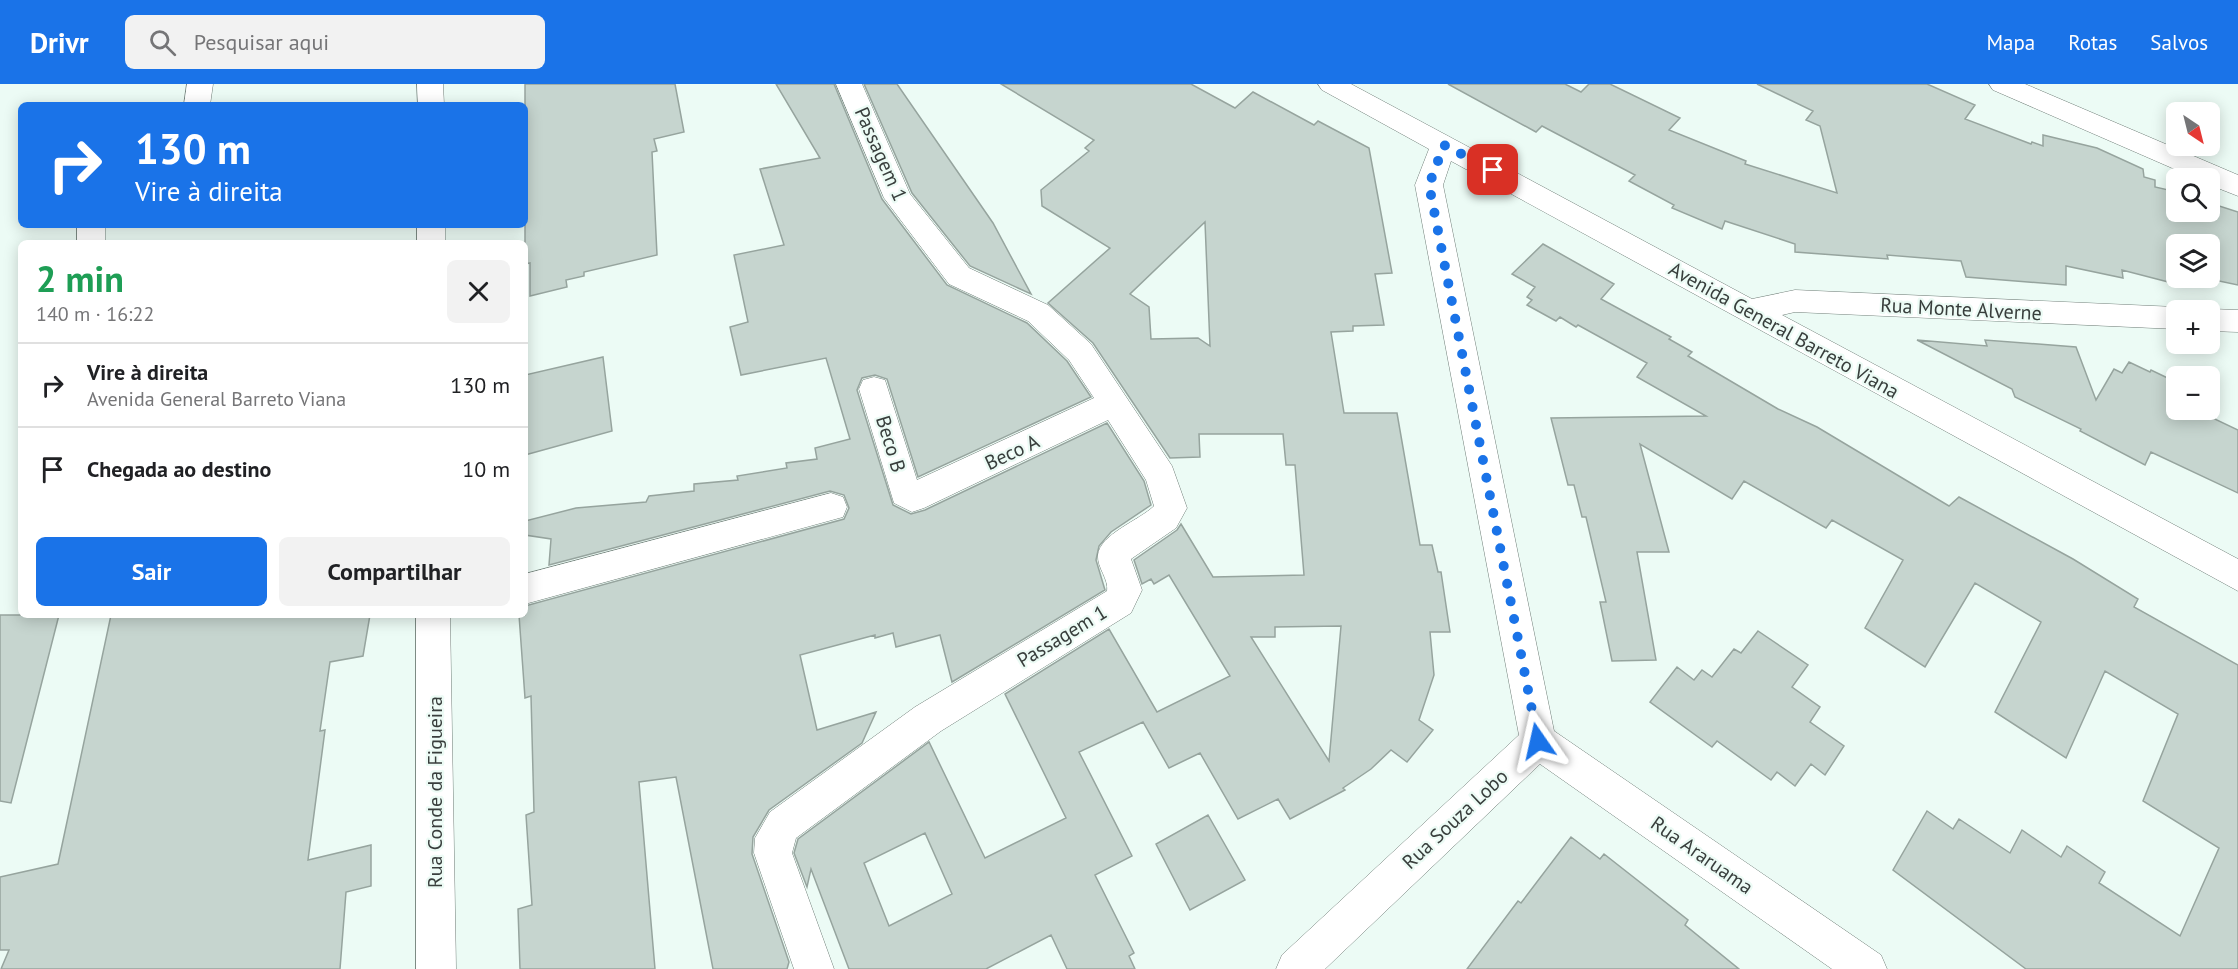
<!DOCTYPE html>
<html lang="pt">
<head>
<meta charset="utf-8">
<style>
	:root { --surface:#fff; --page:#f2f2f2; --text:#202124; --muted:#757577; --line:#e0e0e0; --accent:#1a73e8 }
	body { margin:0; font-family:"PT Sans",sans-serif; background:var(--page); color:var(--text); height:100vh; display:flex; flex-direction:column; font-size:22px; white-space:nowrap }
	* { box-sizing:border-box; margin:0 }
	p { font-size:20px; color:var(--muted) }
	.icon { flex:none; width:33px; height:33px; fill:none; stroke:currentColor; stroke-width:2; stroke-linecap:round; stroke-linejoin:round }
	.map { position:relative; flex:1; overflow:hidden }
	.drawer { position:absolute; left:18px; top:156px; width:510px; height:378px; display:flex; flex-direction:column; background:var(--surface); border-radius:9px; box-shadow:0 3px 15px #0003 }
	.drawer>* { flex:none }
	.hud { position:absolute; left:18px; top:18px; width:510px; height:126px; border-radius:9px; box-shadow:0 3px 15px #0003; background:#1a73e8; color:#fff; overflow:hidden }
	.needle { width:39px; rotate:145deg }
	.controls { position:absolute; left:2166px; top:18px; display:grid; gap:12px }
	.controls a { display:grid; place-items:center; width:54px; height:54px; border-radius:9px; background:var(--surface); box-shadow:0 3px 15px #0003; font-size:30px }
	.pin { position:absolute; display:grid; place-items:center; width:51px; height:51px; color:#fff; margin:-26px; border-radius:12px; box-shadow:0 3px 9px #0006 }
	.me { position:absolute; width:66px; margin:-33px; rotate:349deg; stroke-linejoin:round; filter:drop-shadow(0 0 4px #0008) }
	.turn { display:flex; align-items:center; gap:21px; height:126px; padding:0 18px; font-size:27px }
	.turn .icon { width:78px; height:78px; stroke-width:2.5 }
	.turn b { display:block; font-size:42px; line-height:51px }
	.round { display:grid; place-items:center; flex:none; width:63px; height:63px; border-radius:9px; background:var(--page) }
	.overview { display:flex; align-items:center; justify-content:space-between; height:102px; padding:0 18px }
	h1 { font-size:36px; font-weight:800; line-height:45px; color:#1e9e55 }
	.button { display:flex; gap:12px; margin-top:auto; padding:12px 18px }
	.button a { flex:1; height:69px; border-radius:9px; background:var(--accent); color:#fff; font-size:24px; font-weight:800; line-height:69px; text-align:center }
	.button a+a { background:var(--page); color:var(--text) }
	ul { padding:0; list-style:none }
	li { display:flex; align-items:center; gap:18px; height:84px; padding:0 18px; border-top:2px solid var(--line) }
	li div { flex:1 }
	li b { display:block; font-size:22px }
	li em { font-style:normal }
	header { display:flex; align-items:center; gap:36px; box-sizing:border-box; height:84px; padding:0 30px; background:var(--accent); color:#fff }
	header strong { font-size:28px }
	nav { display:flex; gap:33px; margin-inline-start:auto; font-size:21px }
	.search { width:420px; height:54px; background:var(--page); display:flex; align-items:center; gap:15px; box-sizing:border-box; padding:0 21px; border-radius:9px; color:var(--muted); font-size:22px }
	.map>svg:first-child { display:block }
</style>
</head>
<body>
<header>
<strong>Drivr</strong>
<div class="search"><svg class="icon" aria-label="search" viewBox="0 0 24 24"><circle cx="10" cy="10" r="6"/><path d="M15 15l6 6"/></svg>Pesquisar aqui</div>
<nav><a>Mapa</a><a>Rotas</a><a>Salvos</a></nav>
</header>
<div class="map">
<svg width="2238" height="885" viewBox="0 0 2238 885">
	<rect width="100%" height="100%" fill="#ecfbf5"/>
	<path fill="#c6d5cf" stroke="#96a49e" stroke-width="1.5" fill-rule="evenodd" d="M525,0h150l9,48 -30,7 3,12 -5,1 5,103 -73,17v4l-18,4 1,7 -37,9v-33l-5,1z
		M776,0h58l48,115 65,86 80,38 40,38 24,36 -173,80 -31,-98 -12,-4 -13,3 -5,12 36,115 18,9 14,-4 182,-87 37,58 7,24 -40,27 -12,14 -3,14 9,30 -153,92 -12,-47 -44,12 -3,-14 -18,5v-3l-75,20 17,75 59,-18 -14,31 -93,67 -16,27 -1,17 37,108 -2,7h-74l-37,-192 -37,5 16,187h-135l-2,-60 14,-4 -6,-90 8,-3 -3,-116 -6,2 -6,-83h6v-9l319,-87 5,-11 -5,-13 -14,-4 -281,74 2,-26 -26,-4v-14l51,-13 70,-6 3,-6 45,-5v-7l44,-4 -1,-4 50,-8 -1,-5 31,-4 -2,-11 35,-9 -24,-81 -85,17 -11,-48 18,-5 -14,-67 50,-10 -24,-76 60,-11z
		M864,0h33l96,139 38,71 -61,-28 -58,-73z
		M1001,0h190l44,24 18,-16 61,33 4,-4 51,27 23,125 -17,1 9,51 -31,1v5l-22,1 13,81h53l23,132h12l6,27h3l9,60h-20l4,43 -15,45 14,10 -26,32 -16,-12 -20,19 -28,19 2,2 -55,29 -12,-20 -40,20 -38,-66 -31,15 -26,-46 -64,30 53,104 -37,19 39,78 -5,3 6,13h-68l-16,-34 -65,34h-137l-38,-100 -4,18 -13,-34 4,-14 131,-97 56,116 81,-40 -61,-124 104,-65 48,83 73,-36 -61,-101 -15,9 -3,-5 -9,5 -8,-24 43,-30 4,-6 32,53 91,-2 -9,-110h-9l-3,-31h-84l1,23 -30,1 -77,-115 -45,-40 62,-55 -68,-42 -1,-16 48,-39 -4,-3 9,-8zM1205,138l5,124 -12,-8 -47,1 -2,-32 -19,-13zM1341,542l-12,135 -78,-124h24v-10zM925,749l27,61 -63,32 -25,-63z
		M1448,0h117l16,8 8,-8h21l70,34 -11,12 77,31 -1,3 92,29 -17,-67 -14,-6 7,-9 -56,-27h170l48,21 -10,14 66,25 1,-2 11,4v-11l54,13 46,21 1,8 11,3v7l18,4 1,6h2v15h34v-9l28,9v73l-33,-7h5v-34h-34v40l-54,-14 1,8 -57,-12v19l-100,-8 -5,-16 -74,-6 1,4 -93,-7v-8l-70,-23 -3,8 -50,-21 2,-3 -45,-24 6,-6 -93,-49 -6,6z
		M1543,160l71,40 -13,15 70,38 -2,2 23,13 -4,4 90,53 39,18 132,79 10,-9 114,62 65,40 -4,8 104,58v304h-212l-133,-99 34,-59 26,18 6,-10 51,34 12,-23 39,27 6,-11 38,26 -6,11 81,53 39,-88 -76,-47 35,-87 -73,-43 -39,87 -71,-46 46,-90 -66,-39 -50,84 -60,-39 38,-68 -71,-40 -6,8 -82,-47 -12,18 -92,-55 29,108h-32l19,108 -44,1 -12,-59h6l-20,-85h-4l-8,-32h-6l-17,-67 155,-2 -69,-39 10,-14 -69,-38 -2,2 -16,-10 -4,4 -29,-16 5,-5 -5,-3 8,-10 -23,-13z
		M1917,256l70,6 -2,-6 91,7 20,53 18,-31 8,4 7,-11 21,10 1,-2 25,12v28h20l42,20v63l-87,-41 -6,13 -65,-34 1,-2 -66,-32 -3,-8z
		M603,273l9,74 -87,24v-80z
		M0,531h59l-48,188 -11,-2z
		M111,531h259l-7,41 -33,6 -10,69 5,-1 -17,130 63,-15v41l-25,6 -6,77h-339l8,-19h-9v-73l58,-13z
		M1758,547l50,34 -16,22 28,20 -10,15 34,24 -19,29 -14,-11 -16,22 -18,-14 -6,8 -54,-39 -5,6 -62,-45 27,-35 17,13 8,-10 10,7 22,-28 7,4z
		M1208,731l37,65 -55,30 -34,-66z
		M1571,753l29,22 4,-5 84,66 -3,5 54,44h-272l51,-68 3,2z"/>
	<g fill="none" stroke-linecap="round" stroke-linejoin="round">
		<defs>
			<path id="minor" d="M187,0h26l-3,21h-26z
				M417,0h26l1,21h-26z
				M836,0h26l48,110 59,74 79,37 43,39 81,122 15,42 -11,20 -45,31 11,31 -11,23 -190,118 -145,107 -4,15 42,116h-40l-40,-116 1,-15 15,-26 145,-105 192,-116c2,-12 -10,-23 -9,-36 2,-21 42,-35 56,-49l-8,-26 -38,-60 -184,88 -12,4 -18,-9 -35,-114 4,-9 11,-3 11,3 32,100 177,-82 -25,-38 -41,-39 -79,-37 -65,-86z
				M1318,0h33l401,215 43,-9 381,17 10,3h-10v19l-381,-17 -13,3 456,244v32l-787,-430 -8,24 111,546 327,224 6,14h-55l-292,-205 -215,205h-49l6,-14 237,-220 -104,-550 14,-36 -107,-59z
				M1989,0h36l213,91v21l-28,-11v-7h-15l-202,-88z
				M77,141h28v18h-28z
				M417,141h28v18h-28z
				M2210,225l28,1v22l-28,-1v-21h-6z
				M831,409l12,4 4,10 -4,10 -318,87v-30z
				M416,531h34l6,354h-40z"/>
		</defs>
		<use href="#minor" stroke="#717f79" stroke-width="1"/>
		<use href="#minor" fill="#fff" fill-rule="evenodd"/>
	</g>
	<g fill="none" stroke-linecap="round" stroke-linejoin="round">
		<path stroke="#1a73e8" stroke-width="10" stroke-dasharray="0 18" d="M1493,86l-49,-25 -15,40 109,556"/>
	</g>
	<g text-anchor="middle" stroke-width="4.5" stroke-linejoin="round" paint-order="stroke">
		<g font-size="20" fill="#383e3c" stroke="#ecfbf5">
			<text transform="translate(881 70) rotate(66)" y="7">Passagem 1</text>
			<text transform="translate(1961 225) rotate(3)" y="7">Rua Monte Alverne</text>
			<text transform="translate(1784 246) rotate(29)" y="7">Avenida General Barreto Viana</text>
			<text transform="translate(891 360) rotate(73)" y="7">Beco B</text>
			<text transform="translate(1012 368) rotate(-25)" y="7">Beco A</text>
			<text transform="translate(1062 552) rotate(-31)" y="7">Passagem 1</text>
			<text transform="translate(435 708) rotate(-90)" y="7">Rua Conde da Figueira</text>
			<text transform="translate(1455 735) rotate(-43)" y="7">Rua Souza Lobo</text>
			<text transform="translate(1702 771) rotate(35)" y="7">Rua Araruama</text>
		</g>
	</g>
</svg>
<div class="controls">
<a><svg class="needle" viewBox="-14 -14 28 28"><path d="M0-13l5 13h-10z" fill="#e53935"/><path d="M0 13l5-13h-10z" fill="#757577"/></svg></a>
<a><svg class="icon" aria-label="search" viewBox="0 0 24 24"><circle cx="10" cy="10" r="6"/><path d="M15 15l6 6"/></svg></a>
<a><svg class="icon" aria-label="layers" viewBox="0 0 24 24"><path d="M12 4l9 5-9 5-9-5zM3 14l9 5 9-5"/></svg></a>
<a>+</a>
<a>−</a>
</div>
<div class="pin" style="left:1493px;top:86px;background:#d93025"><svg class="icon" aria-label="arrive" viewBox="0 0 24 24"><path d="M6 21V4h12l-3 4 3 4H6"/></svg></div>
<svg class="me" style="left:1538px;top:657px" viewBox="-20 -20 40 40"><path d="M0-17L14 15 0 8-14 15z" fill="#1a73e8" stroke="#fff" stroke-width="4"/></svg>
<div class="hud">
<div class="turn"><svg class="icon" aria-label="right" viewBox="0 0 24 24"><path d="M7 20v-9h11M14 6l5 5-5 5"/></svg><div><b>130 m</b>Vire à direita</div></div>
</div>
<section class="drawer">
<div class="overview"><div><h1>2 min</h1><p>140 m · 16:22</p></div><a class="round"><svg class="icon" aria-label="close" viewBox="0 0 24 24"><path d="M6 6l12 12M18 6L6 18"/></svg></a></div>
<ul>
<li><svg class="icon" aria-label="right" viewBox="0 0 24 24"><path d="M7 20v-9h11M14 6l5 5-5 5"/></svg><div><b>Vire à direita</b><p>Avenida General Barreto Viana</p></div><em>130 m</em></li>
<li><svg class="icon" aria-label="arrive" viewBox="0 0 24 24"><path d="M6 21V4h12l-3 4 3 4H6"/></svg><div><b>Chegada ao destino</b></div><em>10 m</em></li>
</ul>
<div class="button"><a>Sair</a><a>Compartilhar</a></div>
</section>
</div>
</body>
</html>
